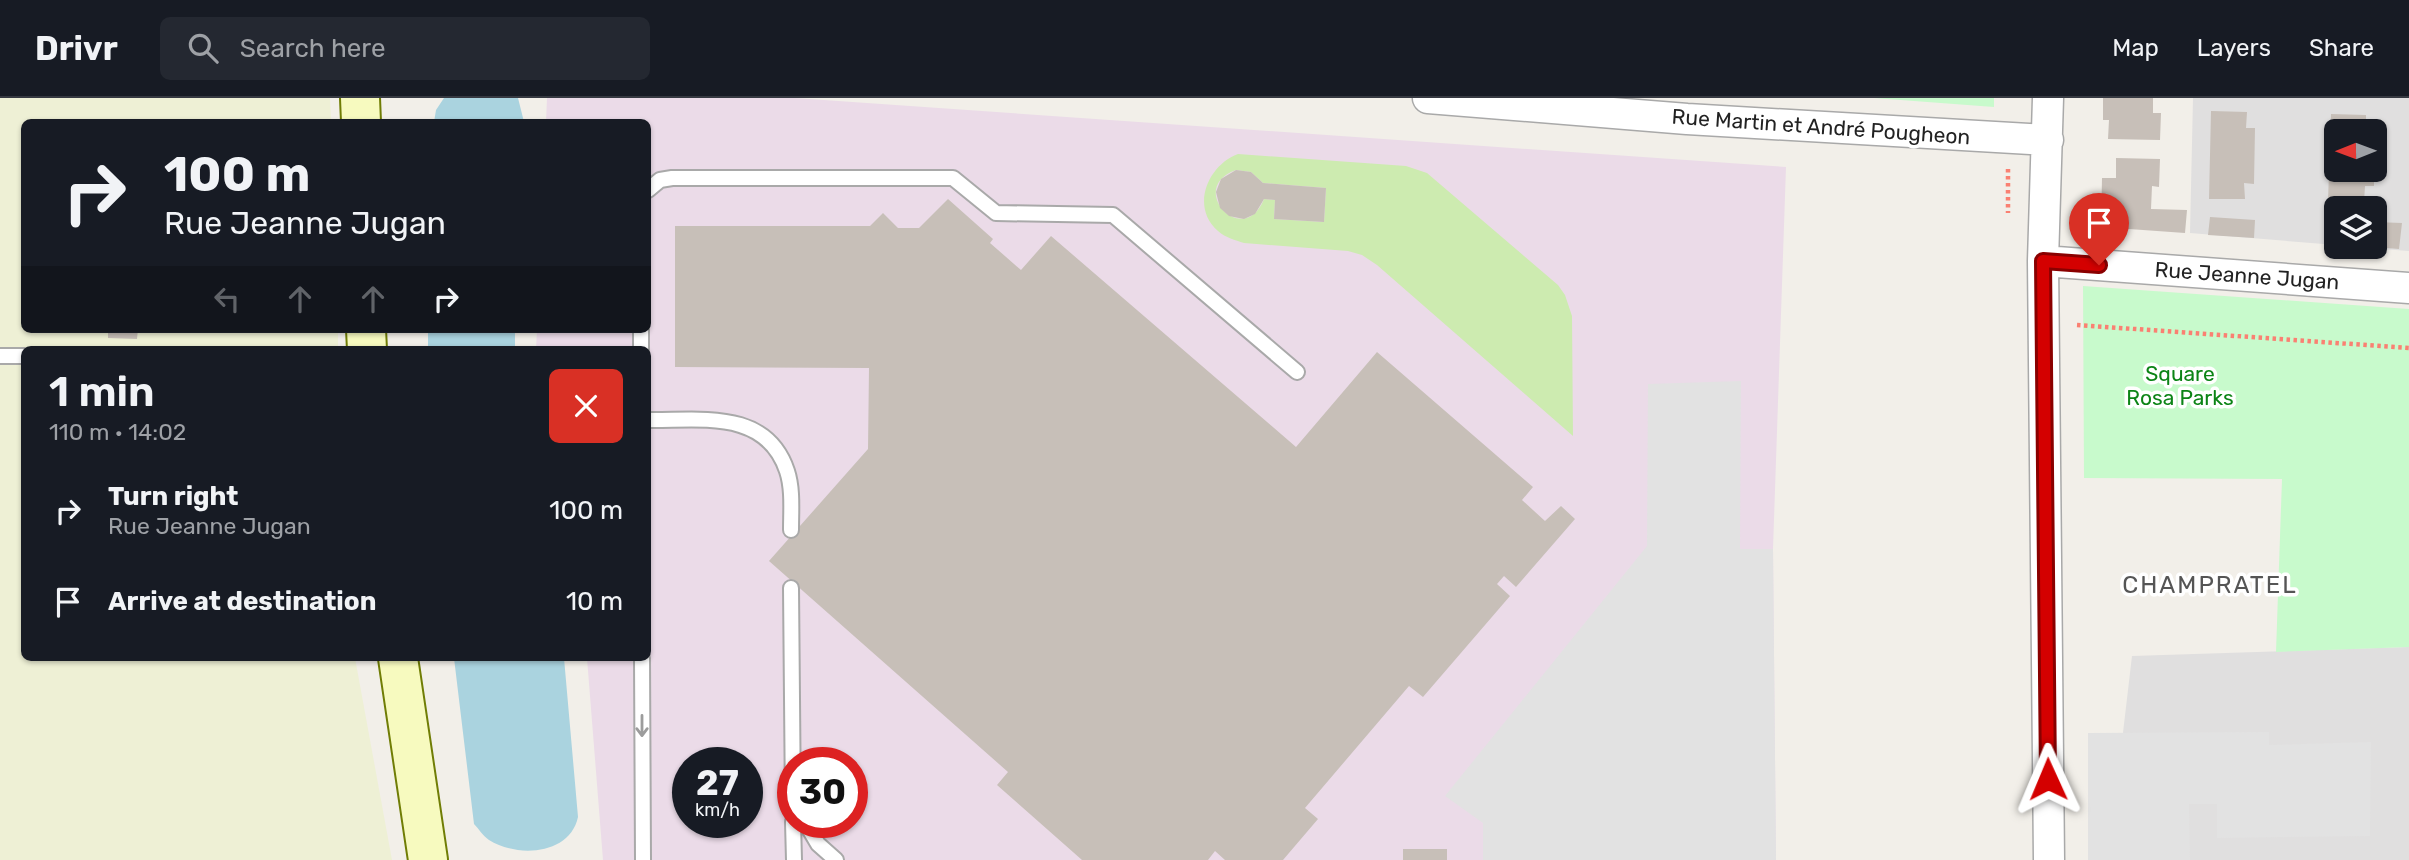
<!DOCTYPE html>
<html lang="en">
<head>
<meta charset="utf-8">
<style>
	:root { --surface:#171b24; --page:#242831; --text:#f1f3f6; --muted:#9ea1a6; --line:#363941 }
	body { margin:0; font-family:Rubik,sans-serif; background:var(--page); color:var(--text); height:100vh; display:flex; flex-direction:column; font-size:26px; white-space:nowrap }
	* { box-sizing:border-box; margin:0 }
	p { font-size:23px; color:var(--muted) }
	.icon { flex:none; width:38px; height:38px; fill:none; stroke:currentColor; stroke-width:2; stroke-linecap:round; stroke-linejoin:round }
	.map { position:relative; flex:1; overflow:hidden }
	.drawer { position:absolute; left:21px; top:248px; width:630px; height:315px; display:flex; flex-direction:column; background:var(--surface); border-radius:10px; box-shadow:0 2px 5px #0004 }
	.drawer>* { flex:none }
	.top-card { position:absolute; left:21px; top:21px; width:630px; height:214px; border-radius:10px; box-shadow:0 2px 5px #0004; background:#171b24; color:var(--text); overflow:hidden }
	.needle { width:46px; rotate:269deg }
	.tools { position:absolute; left:2324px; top:21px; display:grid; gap:14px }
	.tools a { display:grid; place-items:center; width:63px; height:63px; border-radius:10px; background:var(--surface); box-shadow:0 2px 5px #0004; font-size:35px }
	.speed { position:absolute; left:672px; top:649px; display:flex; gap:14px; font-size:35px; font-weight:700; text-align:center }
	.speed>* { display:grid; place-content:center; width:91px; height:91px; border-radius:50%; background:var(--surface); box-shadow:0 2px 5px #0004; line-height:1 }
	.speed small { font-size:18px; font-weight:400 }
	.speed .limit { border:10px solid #d22; background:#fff; color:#111 }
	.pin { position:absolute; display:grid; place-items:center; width:60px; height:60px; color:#fff; margin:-72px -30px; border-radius:50% 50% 50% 0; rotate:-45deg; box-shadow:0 0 7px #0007 }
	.pin .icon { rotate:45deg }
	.me { position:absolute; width:77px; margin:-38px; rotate:359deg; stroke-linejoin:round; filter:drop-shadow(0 0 5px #0008) }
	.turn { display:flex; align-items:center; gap:24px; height:147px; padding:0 28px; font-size:32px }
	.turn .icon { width:91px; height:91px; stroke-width:2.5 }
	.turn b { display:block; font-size:49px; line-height:60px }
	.lanes { display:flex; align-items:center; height:66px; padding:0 28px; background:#0003; justify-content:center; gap:35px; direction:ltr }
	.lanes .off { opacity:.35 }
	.round { display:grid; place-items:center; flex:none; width:74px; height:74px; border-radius:10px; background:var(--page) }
	.head { display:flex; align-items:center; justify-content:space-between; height:119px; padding:0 28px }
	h1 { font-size:42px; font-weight:600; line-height:52px }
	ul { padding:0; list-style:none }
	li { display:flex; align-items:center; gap:21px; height:91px; padding:0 28px }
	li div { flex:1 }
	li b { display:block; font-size:26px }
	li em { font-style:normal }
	header { display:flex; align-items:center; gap:42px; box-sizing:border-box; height:98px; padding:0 35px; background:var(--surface); border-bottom:2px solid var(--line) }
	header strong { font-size:33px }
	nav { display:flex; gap:38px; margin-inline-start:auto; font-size:24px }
	.search { width:490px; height:63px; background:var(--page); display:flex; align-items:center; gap:18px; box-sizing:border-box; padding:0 24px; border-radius:10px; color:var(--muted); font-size:26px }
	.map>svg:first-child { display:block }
</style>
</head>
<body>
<header>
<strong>Drivr</strong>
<div class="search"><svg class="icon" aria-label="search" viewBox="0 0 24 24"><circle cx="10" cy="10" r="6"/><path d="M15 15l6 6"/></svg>Search here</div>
<nav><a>Map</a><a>Layers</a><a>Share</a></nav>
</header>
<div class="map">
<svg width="2409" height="762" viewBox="0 0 2409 762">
	<rect width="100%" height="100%" fill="#f2efe9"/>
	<path fill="#e0dfdf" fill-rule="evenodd" d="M2193,0h216v153l-52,-4h18v-39h-39v37l-146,-12zM2336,33h39v39h-39z
		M2409,549v213h-301l24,-204z"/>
	<path fill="#ebdbe8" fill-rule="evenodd" d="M547,0h248l991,69 -13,382 3,311h-1173l-16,-202h61v-308h-112l1,-21h111v-207h-102zM688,665h59v59h-59zM793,665h59v59h-59z"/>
	<path fill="#eef0d5" d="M0,0h330l1,24h-307v207h314v21h-314v308h331l37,202h-392z"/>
	<path fill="#cdebb0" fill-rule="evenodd" d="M1238,56l168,12 21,7 131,112 7,10 7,21 1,120 -196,-171 -15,-10 -14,-4 -104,-8c-9,-3 -18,-5 -26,-12 -28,-24 -10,-66 20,-77zM1236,72l15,2 12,11 63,5 -2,34 -50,-3 1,-19 -11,-1c-20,51 -79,-11 -28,-29z"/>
	<path fill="#c8facc" d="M1874,0h120v9z
		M2083,188l326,23v338l-133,5 6,-173 -198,-1z"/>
	<path fill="#e2e2e2" d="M1741,283l-1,168h33l3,311h-293v-37l-38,-27 202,-250 1,-162z
		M2269,634v13l102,-3 -1,94 -153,2v-34h-28l1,56h-102v-127z"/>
	<path fill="#aad3df" d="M444,0h74l6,24h-90l2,-12z
		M428,231h87v21h-87z
		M454,560h110l14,159c-8,38 -61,41 -89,23 -6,-4 -10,-11 -15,-16z"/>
	<path fill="#c7bfb8" d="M2103,0h50v15h8l-1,27 -52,-1 1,-19h-6z
		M2211,13l36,1 -1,16h9l-1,56 -10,-1 1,16h-36z
		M2331,16l35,1v16h-30v39h38v16h-9l-1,16 -36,-1z
		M2116,60l44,1 -1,28 -7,-1 -1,23 36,1 -2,23 -84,-6 1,-49h14z
		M1236,72l15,2 12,11 63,5 -2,34 -50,-3 1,-19 -11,-1 -9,15 -11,5 -15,-3 -9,-8 -4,-16 5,-13z
		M948,101l45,40 -3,4 31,27 30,-34 245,211 81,-95 156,135 -11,13 23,21 16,-15 14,13 -59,68 -12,-11 -7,8 13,12 -87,101 -14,-11 -104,122 13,11 -35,41h-58l-10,-9 -7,9h-126l-85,-75 11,-13 -239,-211 99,-112 1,-81 -194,-1v-141h195l13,-13 15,15h21z
		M2210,119l45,3 -1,18 -46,-3z
		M2375,124l27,1 -3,26 -24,-2z
		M108,231h30l-1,10 -29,-1z
		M1403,751h44v11h-44z"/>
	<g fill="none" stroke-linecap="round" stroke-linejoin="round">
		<defs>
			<path id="lane" d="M648,92l12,-10 12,-2h281l43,35 117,2 184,157
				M641,231v21
				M0,258h24
				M648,322c51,1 118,-12 139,51 6,18 4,40 4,59
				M791,490l2,220
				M642,560l1,202
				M793,724l1,38
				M805,724l13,22 18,16"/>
			<path id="street" d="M1428,0l259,21 361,21
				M2048,0l-5,163 6,599
				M2043,163l366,27"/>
			<path id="secondary" d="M360,0l1,24
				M366,231l1,21
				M398,560l30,202"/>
		</defs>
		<use href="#lane" stroke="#a9a9a9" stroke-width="18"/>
		<use href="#street" stroke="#a9a9a9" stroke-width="33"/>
		<use href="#secondary" stroke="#707d05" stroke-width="42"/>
		<path stroke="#fa8072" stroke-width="4.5" stroke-dasharray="3.5 3.5" stroke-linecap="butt" d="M2008,71v44
			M2077,227l332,23"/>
		<use href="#lane" stroke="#fff" stroke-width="14"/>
		<use href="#street" stroke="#fff" stroke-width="30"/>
		<use href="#secondary" stroke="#f7fabf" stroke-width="38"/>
	</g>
	<defs><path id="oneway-shaft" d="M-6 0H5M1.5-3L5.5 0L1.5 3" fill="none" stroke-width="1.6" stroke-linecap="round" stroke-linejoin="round" transform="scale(1.75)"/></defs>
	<use stroke="#9c9c9c" href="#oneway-shaft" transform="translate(642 628) rotate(90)"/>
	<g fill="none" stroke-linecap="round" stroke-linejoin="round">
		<defs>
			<path id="route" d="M2048,681l-5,-518 56,4"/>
		</defs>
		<use href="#route" stroke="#8a0000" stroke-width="18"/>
		<use href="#route" stroke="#d40000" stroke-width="12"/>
	</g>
	<g text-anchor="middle" stroke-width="7" stroke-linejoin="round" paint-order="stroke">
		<g font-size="21" fill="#222" stroke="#fff">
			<text transform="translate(1821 29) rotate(4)" y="7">Rue Martin et André Pougheon</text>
			<text transform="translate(2247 178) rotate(4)" y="7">Rue Jeanne Jugan</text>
		</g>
		<g font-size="21" fill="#0c8416" stroke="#fff">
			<text x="2180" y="283">Square<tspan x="2180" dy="24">Rosa Parks</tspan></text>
		</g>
		<g font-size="24" letter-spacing="2" fill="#555" stroke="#fff">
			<text x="2210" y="495">CHAMPRATEL</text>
		</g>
	</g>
</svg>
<div class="tools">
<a><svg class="needle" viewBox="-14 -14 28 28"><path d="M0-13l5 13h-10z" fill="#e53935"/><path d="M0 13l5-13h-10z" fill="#9ea1a6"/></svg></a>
<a><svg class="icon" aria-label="layers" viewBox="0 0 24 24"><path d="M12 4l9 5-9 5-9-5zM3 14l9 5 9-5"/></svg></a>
</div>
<div class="speed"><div>27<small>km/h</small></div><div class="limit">30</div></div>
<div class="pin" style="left:2099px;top:167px;background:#d93025"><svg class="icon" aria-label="arrive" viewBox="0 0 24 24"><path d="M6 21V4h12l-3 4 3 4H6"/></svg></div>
<svg class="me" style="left:2048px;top:681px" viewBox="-20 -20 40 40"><path d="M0-17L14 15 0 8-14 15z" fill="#d40000" stroke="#fff" stroke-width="4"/></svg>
<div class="top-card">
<div class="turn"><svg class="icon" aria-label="right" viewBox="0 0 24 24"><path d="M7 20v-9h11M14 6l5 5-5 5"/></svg><div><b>100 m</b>Rue Jeanne Jugan</div></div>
<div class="lanes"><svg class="icon off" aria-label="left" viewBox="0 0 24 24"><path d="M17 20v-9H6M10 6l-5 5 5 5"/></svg><svg class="icon off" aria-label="ahead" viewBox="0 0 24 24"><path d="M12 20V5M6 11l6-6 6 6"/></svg><svg class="icon off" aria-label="ahead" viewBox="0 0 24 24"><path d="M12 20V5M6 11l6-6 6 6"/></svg><svg class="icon" aria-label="right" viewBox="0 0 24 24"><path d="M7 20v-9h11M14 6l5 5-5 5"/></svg></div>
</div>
<section class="drawer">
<div class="head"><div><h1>1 min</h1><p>110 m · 14:02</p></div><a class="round" style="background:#d93025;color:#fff"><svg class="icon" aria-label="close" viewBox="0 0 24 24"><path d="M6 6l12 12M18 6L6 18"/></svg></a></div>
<ul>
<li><svg class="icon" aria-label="right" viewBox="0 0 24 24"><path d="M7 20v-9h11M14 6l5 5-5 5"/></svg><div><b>Turn right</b><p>Rue Jeanne Jugan</p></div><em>100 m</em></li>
<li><svg class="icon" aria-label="arrive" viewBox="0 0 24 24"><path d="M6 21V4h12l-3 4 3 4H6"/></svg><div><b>Arrive at destination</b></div><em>10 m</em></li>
</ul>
</section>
</div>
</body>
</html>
